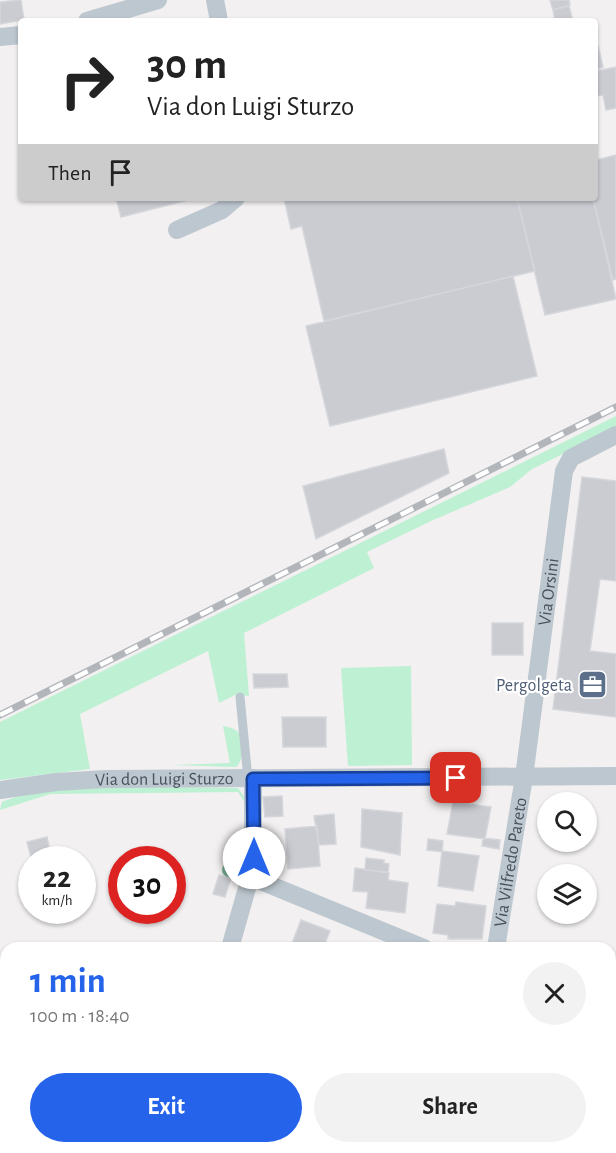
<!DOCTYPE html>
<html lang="en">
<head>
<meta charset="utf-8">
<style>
	:root { --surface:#fff; --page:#f2f2f2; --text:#222; --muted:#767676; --accent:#2563eb }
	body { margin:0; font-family:"Alegreya Sans",sans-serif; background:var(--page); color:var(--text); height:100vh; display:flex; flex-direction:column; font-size:22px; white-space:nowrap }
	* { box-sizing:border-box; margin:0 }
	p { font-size:20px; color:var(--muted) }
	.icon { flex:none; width:33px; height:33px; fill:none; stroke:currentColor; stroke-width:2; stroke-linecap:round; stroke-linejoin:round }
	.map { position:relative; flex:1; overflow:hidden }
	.panel { position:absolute; left:0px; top:942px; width:616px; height:212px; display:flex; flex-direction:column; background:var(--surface); border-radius:18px 18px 0 0; box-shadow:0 2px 4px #0004 }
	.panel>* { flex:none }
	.banner { position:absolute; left:18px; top:18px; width:580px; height:183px; border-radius:6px; box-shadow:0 2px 4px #0004; background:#fff; color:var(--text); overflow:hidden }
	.tools { position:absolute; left:537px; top:792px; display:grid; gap:12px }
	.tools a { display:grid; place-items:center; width:60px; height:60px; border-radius:50%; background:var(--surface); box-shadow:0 2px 4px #0004; font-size:30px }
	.speed { position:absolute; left:18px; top:846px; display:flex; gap:12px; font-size:30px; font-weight:700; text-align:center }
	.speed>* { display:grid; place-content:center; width:78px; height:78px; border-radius:50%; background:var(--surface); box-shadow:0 2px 4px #0004; line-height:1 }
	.speed small { font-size:15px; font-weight:400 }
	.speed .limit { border:9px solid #d22; background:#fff; color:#111 }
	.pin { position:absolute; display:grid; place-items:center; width:51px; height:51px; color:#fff; margin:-26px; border-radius:12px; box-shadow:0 3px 9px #0006 }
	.me { position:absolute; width:66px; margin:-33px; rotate:0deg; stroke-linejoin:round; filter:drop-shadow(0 0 4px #0008) }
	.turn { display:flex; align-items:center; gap:21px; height:126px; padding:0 30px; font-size:27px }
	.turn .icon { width:78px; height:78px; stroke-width:2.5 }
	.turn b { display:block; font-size:42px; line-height:51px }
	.then { display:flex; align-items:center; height:57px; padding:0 30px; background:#0003; gap:12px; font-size:22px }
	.round { display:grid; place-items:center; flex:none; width:63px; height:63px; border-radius:32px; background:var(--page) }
	.summary { display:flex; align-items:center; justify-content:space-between; height:102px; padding:0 30px }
	h1 { font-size:36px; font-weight:700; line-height:45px; color:var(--accent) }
	.button { display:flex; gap:12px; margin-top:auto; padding:12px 30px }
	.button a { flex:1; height:69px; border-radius:36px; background:var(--accent); color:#fff; font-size:24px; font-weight:700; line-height:69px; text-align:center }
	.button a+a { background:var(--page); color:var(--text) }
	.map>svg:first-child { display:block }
</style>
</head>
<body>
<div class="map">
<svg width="616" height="1153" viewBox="0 0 616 1153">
	<rect width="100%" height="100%" fill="#f2f0f0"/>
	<path fill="#bef0d3" d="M616,416v12l-84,41 -22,18 -79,34 -64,31 7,16 -130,65 5,63 -14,-1 -16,8 -11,-52 -128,63 10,55 -90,11v-58z
		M411,666l1,99 -64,1 -7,-98z
		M223,726c5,1 10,2 14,5 9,8 7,29 -1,36l-64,-2 58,-2z
		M174,787l64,1 7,10 -1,3 -6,-9 -188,2 -50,16 2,-8c48,-21 119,-14 172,-15z
		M6,1023v125h113v5h-119v-129z
		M611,1124l5,3v26h-201l3,-5h192z"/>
	<path fill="#caccd2" stroke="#d4d6db" stroke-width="1.5" d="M21,0l3,20 -24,4v-22z
		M550,0h19l1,5 -17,5z
		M569,6l4,15h-18l-2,-11z
		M596,46h2l5,21 -5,2 -2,-2z
		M616,67v41l-10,2 -3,-15 -7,1v-22l1,-3z
		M616,155v124l-3,1 -20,-82 3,-38z
		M116,198h80l-75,19z
		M284,198h233l18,73 -211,50 -22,-95 -11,3z
		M517,198h76l23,101 -71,16z
		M513,276l24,100 -207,50 -24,-100z
		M444,449l5,24 -133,66 -13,-53z
		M582,477l34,4v100l-16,-2 -10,72 26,3v63l-63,-8z
		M492,623h31v32h-31z
		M253,674h34l1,13 -34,1z
		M282,717h44v30h-43z
		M282,796l1,20 -18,1 -2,-20z
		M453,802l38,5 -6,32 -38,-5z
		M362,809l40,4 -2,42 -39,-8z
		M334,814l2,30 -17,1 -5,-29z
		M317,826l3,40 -32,3 -3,-40z
		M47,837l5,23 -20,1 -5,-19z
		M483,838l17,2 -1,9 -17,-3z
		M428,839l15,2 -1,11 -15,-2z
		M442,851l37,5 -6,35 -35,-5z
		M366,858l18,2v3l5,1 -1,8 -23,-2z
		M355,868l34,5 -1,7 20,3 -3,30 -39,-5 2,-16 -15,-1z
		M219,875l12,3 -6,19 -12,-3z
		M456,902l30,4 -4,33h-34v-4l-15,-2 4,-29 18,2z
		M301,920l29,11 -7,17 -32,-2z
		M610,1024l6,1v47l-6,-1z
		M222,1148h31l-1,5h-30z
		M279,1148h27l-1,5h-27z"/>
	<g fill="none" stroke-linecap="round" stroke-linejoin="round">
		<path stroke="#bdc7cf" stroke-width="9" d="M240,697l8,82"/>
		<g stroke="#bdc7cf" stroke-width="18">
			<path d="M215,0l4,21"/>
			<path d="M87,21l71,-21"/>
			<path d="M0,37l21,-2"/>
			<path d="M177,230l45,-20 14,-12"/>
			<path id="s1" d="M0,790l56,-8 50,-3 510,-3"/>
			<path d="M251,877l173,71"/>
			<path d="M230,948l23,-81v-88"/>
			<path id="s2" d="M496,948l28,-171 40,-306 7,-13 45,-23"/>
			<path d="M610,991h6"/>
			<path d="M198,1153v-5"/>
			<path d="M400,1153l3,-5"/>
		</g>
		<defs>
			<path id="rail" d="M0,715l616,-308"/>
		</defs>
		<use href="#rail" stroke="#b2b5ba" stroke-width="7"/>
		<use href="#rail" stroke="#fff" stroke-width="4.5" stroke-dasharray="14" stroke-linecap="butt"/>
	</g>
	<circle fill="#79b397" cx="229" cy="870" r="7"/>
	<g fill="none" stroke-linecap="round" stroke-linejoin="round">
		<defs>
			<path id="route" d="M254,858l-1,-79 203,-1"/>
		</defs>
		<use href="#route" stroke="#184099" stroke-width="15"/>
		<use href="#route" stroke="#2563eb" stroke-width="10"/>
	</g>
	<defs>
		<symbol id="office-square" viewBox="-11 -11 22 22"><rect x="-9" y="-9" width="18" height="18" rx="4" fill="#5c6f8a" stroke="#fff"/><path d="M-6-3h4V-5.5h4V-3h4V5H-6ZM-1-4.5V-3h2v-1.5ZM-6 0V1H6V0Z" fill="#fff"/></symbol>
	</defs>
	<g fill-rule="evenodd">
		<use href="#office-square" x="576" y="668" width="33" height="33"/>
	</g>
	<g text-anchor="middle" stroke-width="4.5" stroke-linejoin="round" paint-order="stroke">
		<g font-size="18" fill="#47525e" stroke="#fff">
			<text dy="6" stroke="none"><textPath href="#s2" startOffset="360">Via Orsini</textPath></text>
			<text dy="6" stroke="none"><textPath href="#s1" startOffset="165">Via don Luigi Sturzo</textPath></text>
			<text dy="6" stroke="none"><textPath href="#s2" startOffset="87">Via Vilfredo Pareto</textPath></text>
		</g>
		<g font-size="18" fill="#4e5e75" stroke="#fff" text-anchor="end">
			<text x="572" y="691">Pergolgeta</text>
		</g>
	</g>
</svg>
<div class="tools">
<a><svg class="icon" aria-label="search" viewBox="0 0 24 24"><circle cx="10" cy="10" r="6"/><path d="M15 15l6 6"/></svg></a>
<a><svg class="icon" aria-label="layers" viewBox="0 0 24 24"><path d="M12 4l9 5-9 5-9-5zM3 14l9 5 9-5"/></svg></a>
</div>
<div class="speed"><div>22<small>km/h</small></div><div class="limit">30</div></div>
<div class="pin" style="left:456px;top:778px;background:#d93025"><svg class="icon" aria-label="arrive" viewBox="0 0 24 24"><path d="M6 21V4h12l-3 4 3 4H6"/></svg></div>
<svg class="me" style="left:254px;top:858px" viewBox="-20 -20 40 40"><circle r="19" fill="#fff"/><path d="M0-13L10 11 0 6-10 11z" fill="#2563eb"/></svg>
<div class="banner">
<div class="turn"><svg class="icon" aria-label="right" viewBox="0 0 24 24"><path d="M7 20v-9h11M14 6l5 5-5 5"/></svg><div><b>30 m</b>Via don Luigi Sturzo</div></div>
<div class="then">Then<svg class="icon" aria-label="arrive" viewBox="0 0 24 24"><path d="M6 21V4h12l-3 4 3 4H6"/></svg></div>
</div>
<section class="panel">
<div class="summary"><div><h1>1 min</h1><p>100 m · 18:40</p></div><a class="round"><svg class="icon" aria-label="close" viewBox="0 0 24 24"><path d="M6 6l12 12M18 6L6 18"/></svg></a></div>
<div class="button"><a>Exit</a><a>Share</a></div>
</section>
</div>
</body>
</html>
